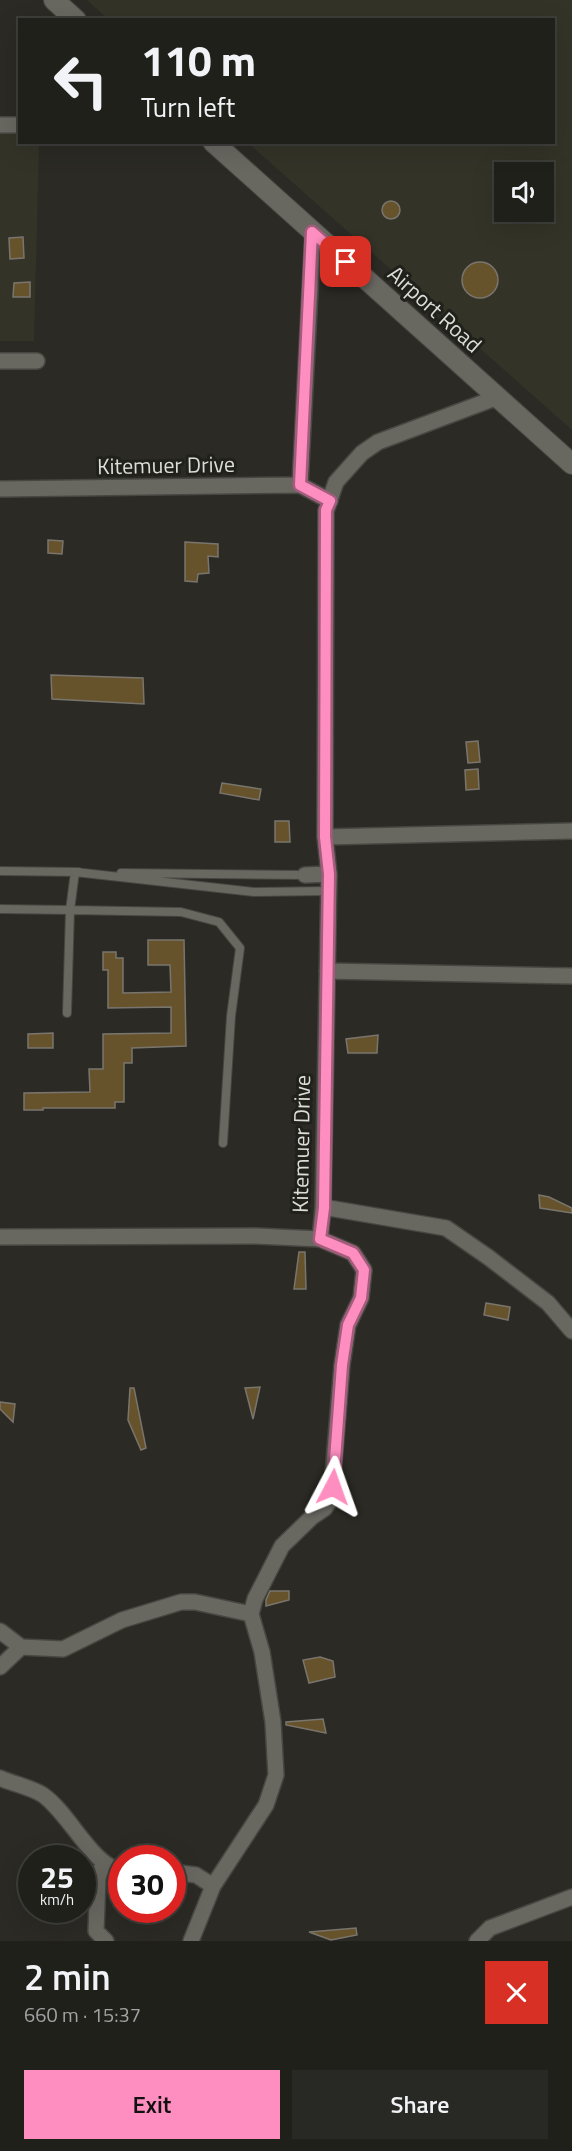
<!DOCTYPE html>
<html lang="en">
<head>
<meta charset="utf-8">
<style>
	:root { --surface:#20201b; --page:#282824; --text:#f1f3f6; --muted:#a2a3a3; --line:#3d3e3a; --accent:#fd8ebf }
	body { margin:0; font-family:"Titillium Web",sans-serif; background:var(--page); color:var(--text); height:100vh; display:flex; flex-direction:column; font-size:22px; white-space:nowrap }
	* { box-sizing:border-box; margin:0 }
	p { font-size:20px; color:var(--muted) }
	.icon { flex:none; width:33px; height:33px; fill:none; stroke:currentColor; stroke-width:2; stroke-linecap:round; stroke-linejoin:round }
	.map { position:relative; height:1941px; overflow:hidden }
	.sheet { display:flex; flex-direction:column; background:var(--surface); flex:1 }
	.sheet>* { flex:none }
	.guide { position:absolute; left:18px; top:18px; width:537px; height:126px; border-radius:0px; box-shadow:0 6px 24px #0002,0 0 0 2px var(--line); background:#20201b; color:var(--text); overflow:hidden }
	.buttons { position:absolute; left:494px; top:162px; display:grid; gap:12px }
	.buttons a { display:grid; place-items:center; width:60px; height:60px; border-radius:0px; background:var(--surface); box-shadow:0 6px 24px #0002,0 0 0 2px var(--line); font-size:30px }
	.speed { position:absolute; left:18px; top:1845px; display:flex; gap:12px; font-size:30px; font-weight:700; text-align:center }
	.speed>* { display:grid; place-content:center; width:78px; height:78px; border-radius:50%; background:var(--surface); box-shadow:0 6px 24px #0002,0 0 0 2px var(--line); line-height:1 }
	.speed small { font-size:15px; font-weight:400 }
	.speed .limit { border:9px solid #d22; background:#fff; color:#111 }
	.pin { position:absolute; display:grid; place-items:center; width:51px; height:51px; color:#fff; margin:-26px; border-radius:12px; box-shadow:0 3px 9px #0006 }
	.me { position:absolute; width:66px; margin:-33px; rotate:4deg; stroke-linejoin:round; filter:drop-shadow(0 0 4px #0008) }
	.turn { display:flex; align-items:center; gap:21px; height:126px; padding:0 24px; font-size:27px }
	.turn .icon { width:78px; height:78px; stroke-width:2.5 }
	.turn b { display:block; font-size:42px; line-height:51px }
	.round { display:grid; place-items:center; flex:none; width:63px; height:63px; border-radius:0px; background:var(--page) }
	.summary { display:flex; align-items:center; justify-content:space-between; height:102px; padding:0 24px }
	h1 { font-size:36px; font-weight:600; line-height:45px }
	.action { display:flex; gap:12px; margin-top:auto; padding:12px 24px }
	.action a { flex:1; height:69px; border-radius:0px; background:var(--accent); color:#111; font-size:24px; font-weight:600; line-height:69px; text-align:center }
	.action a+a { background:var(--page); color:var(--text) }
	.map>svg:first-child { display:block }
</style>
</head>
<body>
<div class="map">
<svg width="572" height="1941" viewBox="0 0 572 1941">
	<rect width="100%" height="100%" fill="#2b2a24"/>
	<path fill="#343328" fill-rule="evenodd" d="M87,0h485v430l-324,-287 306,-1v-122h-445zM504,172h39v40h-39z
		M0,130h19l1,12 19,1 -5,198h-34z"/>
	<path fill="#67532b" stroke="#79756e" stroke-width="1.5" d="M382 210a9 9 0 1 1 18 0a9 9 0 1 1-18 0Z
		M23,237l1,21 -14,1 -1,-21z
		M462 280a18 18 0 1 1 36 0a18 18 0 1 1-36 0Z
		M30,282v15h-17l1,-14z
		M48,540l15,1 -1,13 -14,-1z
		M185,542l33,2v13l-10,-1 1,17 -11,1 -1,8 -12,-1z
		M51,675l92,3 1,26 -92,-5z
		M478,741l2,21 -12,1 -2,-21z
		M478,769l1,20 -13,1 -1,-20z
		M222,783l39,6 -2,11 -39,-7z
		M275,821h14l1,21h-15z
		M148,940h36l2,106 -54,2v15h-8v39h-9v6h-72v2h-19v-17l66,-1 -1,-23h14v-35l68,-1v-26l-63,1v-38h-5v-18h13v6h7v35l48,-1 -1,-27h-22z
		M53,1033v15h-25v-14z
		M378,1035l-1,18h-29l-2,-14z
		M539,1195l10,2 23,11v5l-32,-5z
		M299,1252h6l1,37h-12z
		M486,1303l24,4 -2,13 -24,-5z
		M260,1387l-7,32 -8,-31z
		M130,1388h4l12,60 -5,2 -13,-30z
		M0,1402l15,2 -2,18 -13,-13z
		M270,1591h19v9l-23,6v-6z
		M320,1657l13,4 2,16 -26,6 -6,-23z
		M323,1719l3,14 -40,-8v-3z
		M356,1928l1,7 -26,5 -22,-8z"/>
	<g fill="none" stroke-linecap="round" stroke-linejoin="round">
		<defs>
			<path id="service" d="M0,871l79,1
				M121,873l184,2
				M0,909l70,1 -3,103
				M223,1143l8,-127 9,-68 -21,-26 -38,-10 -111,-2 5,-38 179,20 74,-1"/>
			<path id="minor" d="M0,125h20
				M0,361h37
				M300,485l13,-253
				M0,489l300,-4 30,16
				M325,837l247,-6
				M305,875l24,-1
				M327,971l245,5
				M323,1207l123,21 42,29 60,46 24,28
				M0,1237l256,-1 64,3 33,14 11,17 -3,28 -13,27 -6,40 -11,133 -6,10 -13,9 -30,29 -27,53 -4,15 11,38 11,70 3,53 -10,30 -53,81 -22,55
				M320,1239l3,-32 6,-333 -4,-37 1,-326 10,-29 26,-29 16,-11 120,-45
				M0,1631l21,16 42,2 59,-29 59,-18h14l56,12
				M0,1667l21,-20
				M0,1778c13,6 31,9 43,17 27,19 49,71 79,76
				M103,1864l-5,14 -2,53 10,10
				M172,1872l24,3 17,11
				M477,1941l13,-13 82,-31"/>
			<path id="tertiary" d="M54,0l22,20
				M213,142l359,322"/>
		</defs>
		<use href="#service" stroke="#474742" stroke-width="10"/>
		<use href="#minor" stroke="#474742" stroke-width="18"/>
		<use href="#tertiary" stroke="#474742" stroke-width="22"/>
		<use href="#service" stroke="#686760" stroke-width="8"/>
		<use href="#minor" stroke="#686760" stroke-width="15"/>
		<use href="#tertiary" stroke="#686760" stroke-width="20"/>
	</g>
	<g fill="none" stroke-linecap="round" stroke-linejoin="round">
		<defs>
			<path id="route" d="M333,1487l9,-122 6,-40 13,-27 3,-28 -11,-17 -33,-14 4,-31 5,-334 -4,-37 1,-327 4,-9 -30,-16 12,-253 34,30"/>
		</defs>
		<use href="#route" stroke="#a45c7c" stroke-width="15"/>
		<use href="#route" stroke="#fd8ebf" stroke-width="10"/>
	</g>
	<g text-anchor="middle" stroke-width="6" stroke-linejoin="round" paint-order="stroke">
		<g font-size="22" fill="#dcdcd8" stroke="#21211b">
			<text transform="translate(435 309) rotate(42)" y="8">Airport Road</text>
			<text transform="translate(166 465) rotate(-1)" y="8">Kitemuer Drive</text>
			<text transform="translate(301 1144) rotate(-89)" y="8">Kitemuer Drive</text>
		</g>
	</g>
</svg>
<div class="buttons">
<a><svg class="icon" aria-label="sound" viewBox="0 0 24 24"><path d="M4 9h4l5-4v14l-5-4H4zM17 9q2 3 0 6"/></svg></a>
</div>
<div class="speed"><div>25<small>km/h</small></div><div class="limit">30</div></div>
<div class="pin" style="left:346px;top:262px;background:#d93025"><svg class="icon" aria-label="arrive" viewBox="0 0 24 24"><path d="M6 21V4h12l-3 4 3 4H6"/></svg></div>
<svg class="me" style="left:333px;top:1487px" viewBox="-20 -20 40 40"><path d="M0-17L14 15 0 8-14 15z" fill="#fd8ebf" stroke="#fff" stroke-width="4"/></svg>
<div class="guide">
<div class="turn"><svg class="icon" aria-label="left" viewBox="0 0 24 24"><path d="M17 20v-9H6M10 6l-5 5 5 5"/></svg><div><b>110 m</b>Turn left</div></div>
</div>
</div>
<section class="sheet">
<div class="summary"><div><h1>2 min</h1><p>660 m · 15:37</p></div><a class="round" style="background:#d93025;color:#fff"><svg class="icon" aria-label="close" viewBox="0 0 24 24"><path d="M6 6l12 12M18 6L6 18"/></svg></a></div>
<div class="action"><a>Exit</a><a>Share</a></div>
</section>
</body>
</html>
